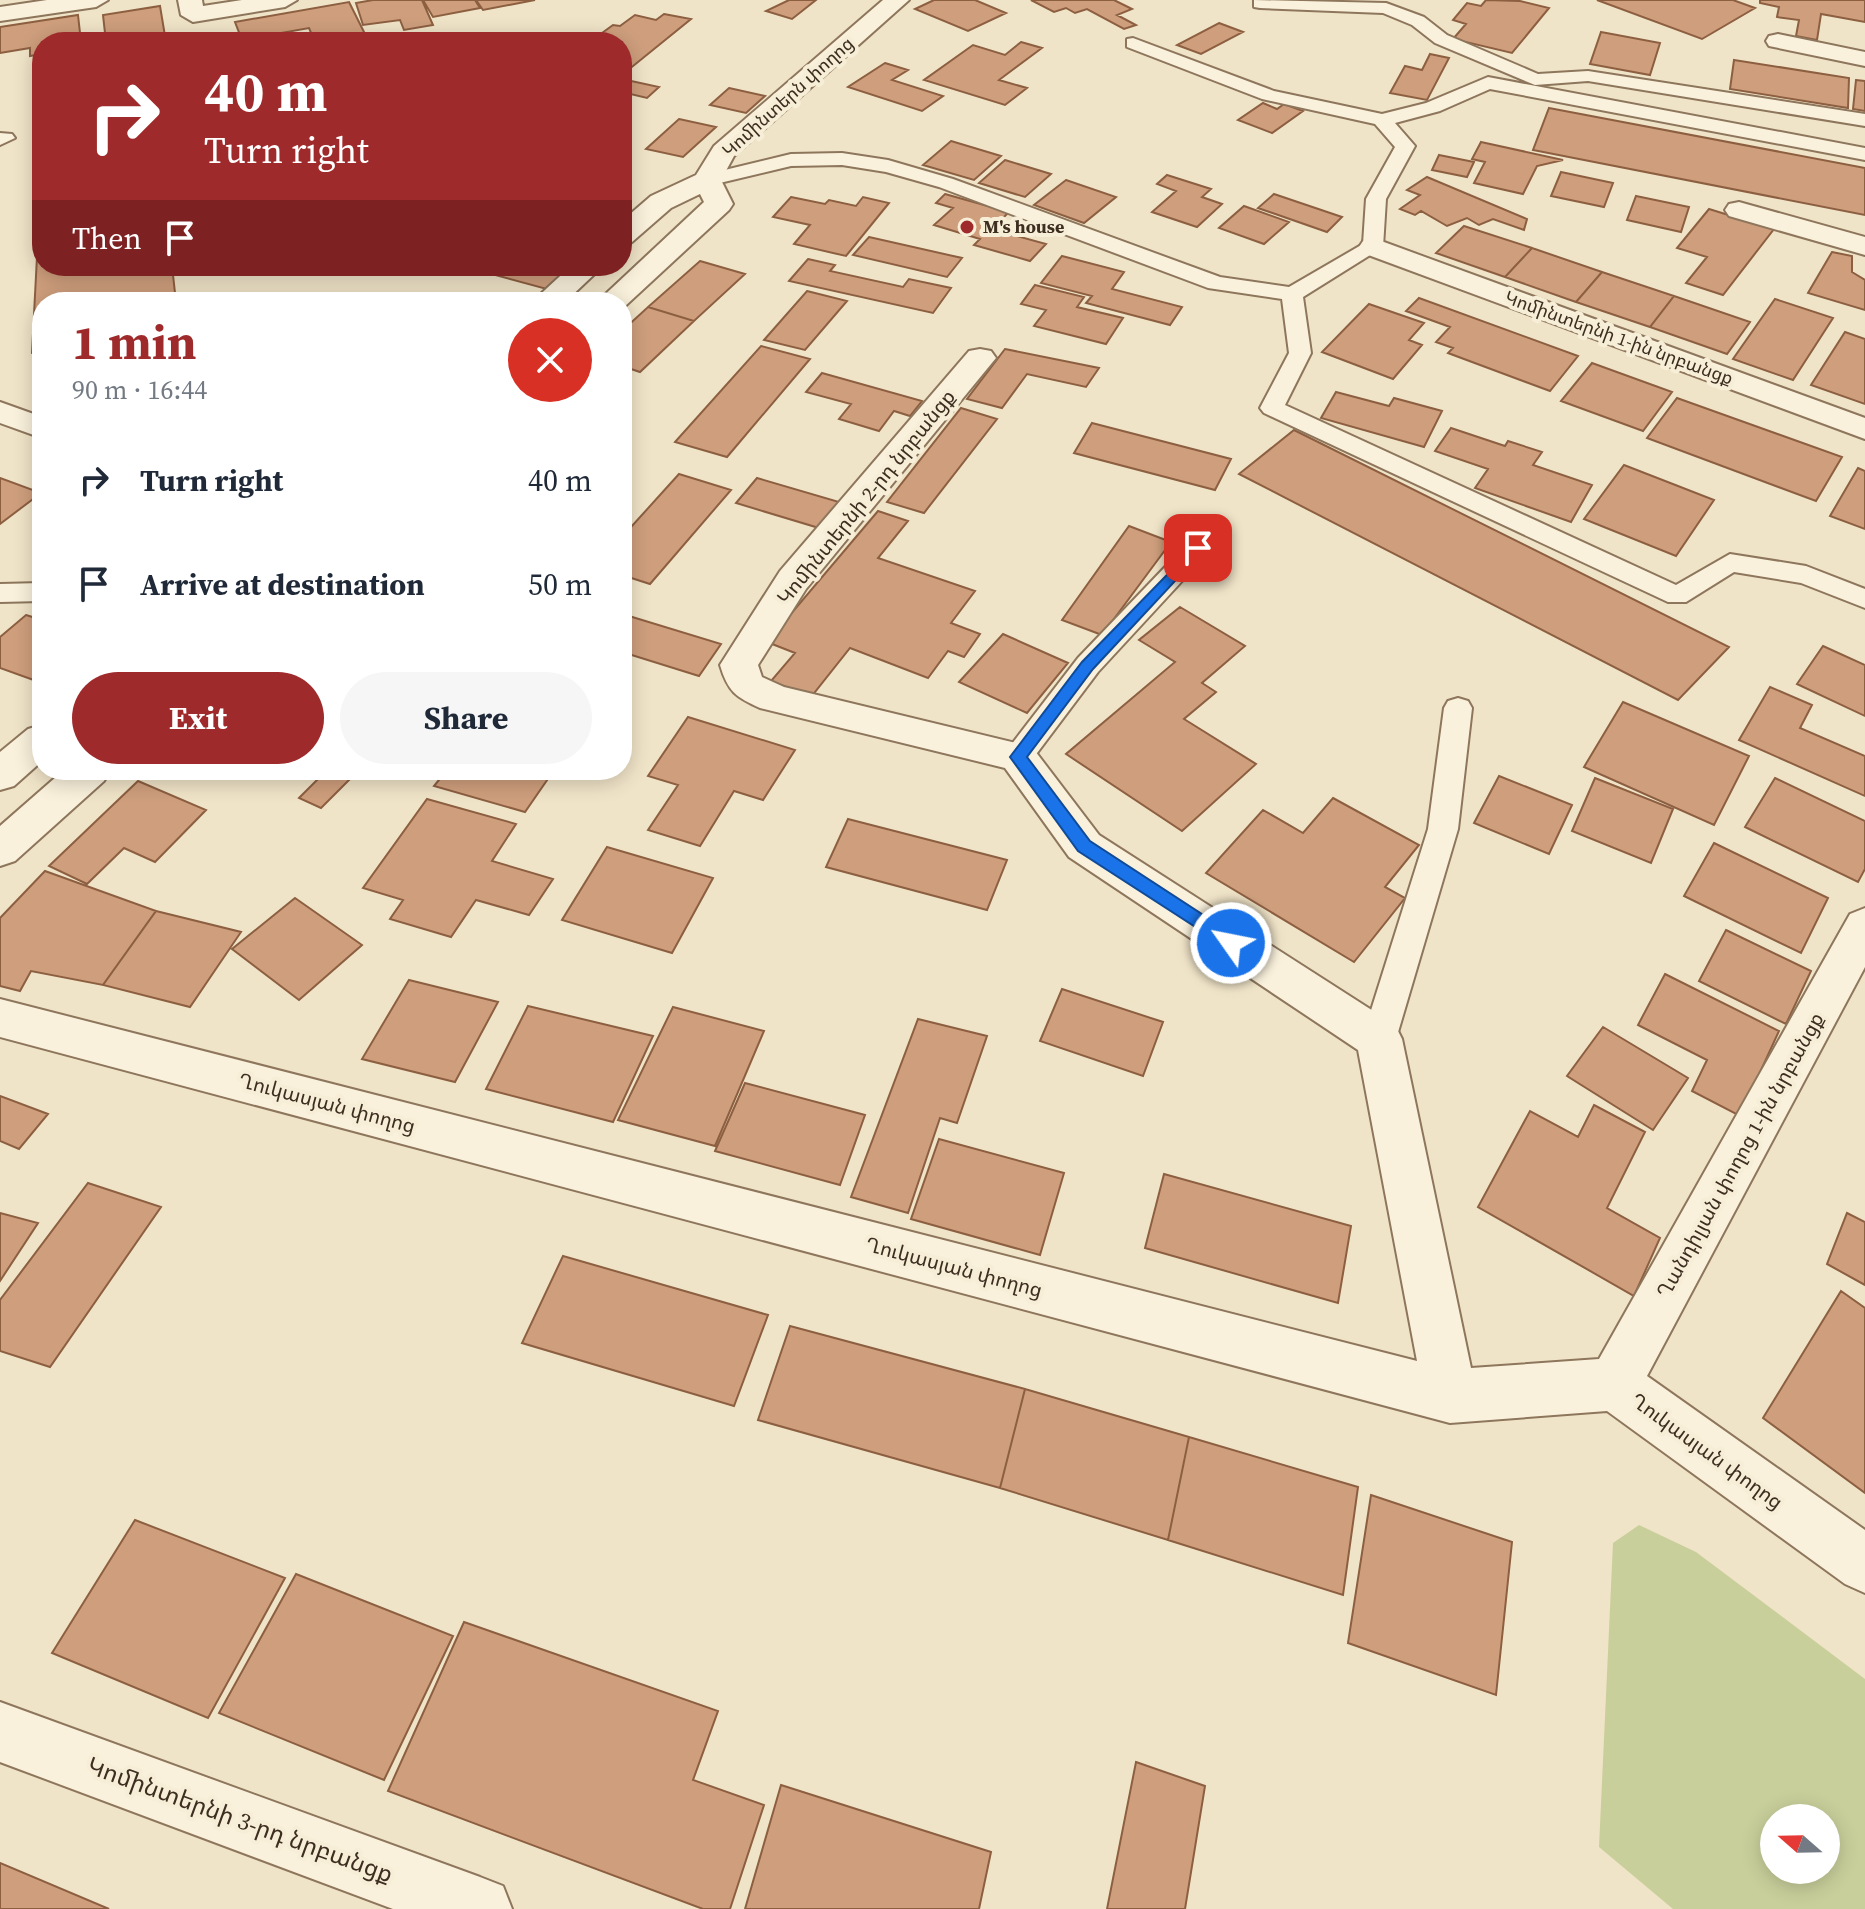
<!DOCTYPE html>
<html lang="en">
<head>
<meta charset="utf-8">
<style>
	:root { --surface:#fff; --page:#f6f6f7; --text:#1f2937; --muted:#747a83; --accent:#9e2a2b }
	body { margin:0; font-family:"Source Serif 4","Noto Sans Armenian",serif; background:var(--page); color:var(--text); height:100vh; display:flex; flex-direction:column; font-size:30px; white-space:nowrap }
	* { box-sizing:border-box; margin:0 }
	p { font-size:26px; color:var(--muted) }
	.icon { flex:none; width:44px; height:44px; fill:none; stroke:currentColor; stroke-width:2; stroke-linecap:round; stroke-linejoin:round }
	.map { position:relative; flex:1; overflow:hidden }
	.panel { position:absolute; left:32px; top:292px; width:600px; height:488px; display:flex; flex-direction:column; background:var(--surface); border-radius:32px; box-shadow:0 4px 20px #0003 }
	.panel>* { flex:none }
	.top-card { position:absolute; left:32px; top:32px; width:600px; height:244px; border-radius:32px; box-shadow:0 4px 20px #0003; background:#9e2a2b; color:#fff; overflow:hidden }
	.needle { width:52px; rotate:290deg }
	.tools { position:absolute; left:1760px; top:1804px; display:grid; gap:16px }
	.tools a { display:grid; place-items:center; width:80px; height:80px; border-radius:50%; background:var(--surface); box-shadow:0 4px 20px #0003; font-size:40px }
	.pin { position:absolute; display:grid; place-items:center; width:68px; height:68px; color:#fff; margin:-34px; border-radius:16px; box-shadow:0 4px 12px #0006 }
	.me { position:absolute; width:88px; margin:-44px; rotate:303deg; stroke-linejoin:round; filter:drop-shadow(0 0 6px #0008) }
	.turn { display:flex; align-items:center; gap:28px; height:168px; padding:0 40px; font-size:36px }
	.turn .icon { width:104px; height:104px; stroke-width:2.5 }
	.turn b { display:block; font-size:56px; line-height:68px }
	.then { display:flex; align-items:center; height:76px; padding:0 40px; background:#0003; gap:16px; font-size:30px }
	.round { display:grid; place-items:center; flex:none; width:84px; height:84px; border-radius:42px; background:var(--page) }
	.overview { display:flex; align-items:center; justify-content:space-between; height:136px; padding:0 40px }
	h1 { font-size:48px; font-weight:700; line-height:60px; color:var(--accent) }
	.button { display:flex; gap:16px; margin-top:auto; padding:16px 40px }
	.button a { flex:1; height:92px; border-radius:48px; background:var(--accent); color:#fff; font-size:32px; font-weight:700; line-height:92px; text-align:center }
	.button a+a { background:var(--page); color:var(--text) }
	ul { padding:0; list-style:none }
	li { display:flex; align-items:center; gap:24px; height:104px; padding:0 40px }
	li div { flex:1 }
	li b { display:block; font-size:30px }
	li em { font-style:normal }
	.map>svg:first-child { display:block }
</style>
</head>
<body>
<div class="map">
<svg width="1865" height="1909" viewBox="0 0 1865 1909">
	<rect width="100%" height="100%" fill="#f0e4c8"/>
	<path fill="#c9cf9b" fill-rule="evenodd" d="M1639,1525l57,27 169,127v230h-192l-74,-62 14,-304zM1774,1818h52v52h-52z"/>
	<path fill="#cf9f7d" stroke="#8d5f41" stroke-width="2" d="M373,0h49l11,25 -29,5 -4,-10 -37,5 -7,-22z
		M423,0h52l5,8 -47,9z
		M476,0h59l-52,10z
		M789,0h27l-24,19 -26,-8z
		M934,0h41l31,13 -38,18 -53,-22z
		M1031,0h83l18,9 -15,6 19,10 -12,4 -37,-20 -12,4 -9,-5 -12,4z
		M1486,0l34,1 29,7 -37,45 -59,-14 13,-15 -13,-4 14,-17 14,3z
		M1597,0h136l22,8 -53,31z
		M1760,0h105v22l-44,-8 -4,26 -21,-4 3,-16 -22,-3 2,-10 -19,-4z
		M349,2l20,40h-54l-6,-14 -67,12 -7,-18z
		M160,6l6,36h-60l-3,-27z
		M664,14l27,5 -69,56v-33h-26l10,-8 -4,-1 11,-8 7,1 15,-11 21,5z
		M78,15l3,27h-39v12l-12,2v-8l-30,5v-26z
		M1219,23l24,9 -42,22 -24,-9z
		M1601,32l59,11 -10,32 -60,-11z
		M1021,42l21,6 -43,32 28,8 -22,17 -81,-25 49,-35 32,10z
		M1430,54l19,4 -22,42 -37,-7 15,-27 17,4z
		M1734,60l115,18 -1,30 -118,-19z
		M885,63l23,7 -16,10 51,16 -21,15 -74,-24z
		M622,79l37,8 -12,11 -25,-6z
		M1856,80l9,1v30l-12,-2z
		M729,88l36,8 -19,17 -36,-8z
		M1263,103l14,6 7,-5 19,7 -31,22 -34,-13z
		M1549,108l316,60v47l-332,-65z
		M679,119l37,8 -33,30 -37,-8z
		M951,141l50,15 -27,24 -51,-15z
		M1481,142l82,18 -26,6 -14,28 -49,-11 11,-21 -13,-3z
		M1439,155l35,7 -7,15 -35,-7z
		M42,160v106h130l4,36h-134v53l-10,-2z
		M1005,160l46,14 -26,23 -46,-14z
		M1561,172l52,11 -9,24 -53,-11z
		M1167,175l44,14 -9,8 20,7 -25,23 -45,-15 24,-21 -19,-7z
		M1427,177l100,42 -3,11 -31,-11 -14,6 -12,-7 -20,8 -26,-15 -6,4 -15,-6 20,-14 -13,-5z
		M1066,180l50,17 -32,26 -50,-18z
		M945,194l64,18 -17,17 54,15 -16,17 -56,-16 6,-6 -46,-14 19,-17 -17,-5z
		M1274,194l68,23 -15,15 -69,-24z
		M1636,196l53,11 -8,25 -54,-12z
		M791,197l34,7 4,-4 27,6 7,-9 26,6 -43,53 -52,-12 16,-19 -37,-8z
		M1244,206l45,16 -25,22 -45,-16z
		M1709,209l65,20 -51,66 -37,-12 21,-26 -30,-9z
		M1464,226l68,22 -27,29 -69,-24z
		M869,237l93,21 -15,19 -94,-22z
		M1532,248l70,24 -26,30 -71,-25z
		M1832,252l20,4v16l13,8v30l-57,-17z
		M1062,256l62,16 -12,17 70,18 -12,18 -84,-22 6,-7 -51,-13z
		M808,259l27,6 -5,6 73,16 6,-8 42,9 -18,25 -144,-32z
		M700,261l45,13 -51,47 -46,-14z
		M482,266h100l-28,25 -77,-21z
		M1602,272l72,24 -24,31 -74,-25z
		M1035,285l49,12 -7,10 46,11 -17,26 -72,-18 12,-16 -25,-6z
		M807,291l40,10 -42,49 -41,-10z
		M466,293l34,9h-45z
		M1674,296l76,26 -23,32 -77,-27z
		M1419,298l159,58 -28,35 -102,-38 5,-5 -17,-6 14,-15 -44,-16z
		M1775,299l58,19 -40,62 -60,-21z
		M1369,304l55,19 -15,17 13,5 -29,34 -71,-27z
		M648,307l46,14 -54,51 -18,-6v-35z
		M1845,332l20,7v65l-54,-19z
		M761,346l49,13 -83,98 -52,-15z
		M1005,349l94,19 -13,19 -59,-13 -25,34 -35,-9z
		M1592,363l80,29 -29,39 -82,-30z
		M822,373l100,28 -12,15 -16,-5 -15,20 -40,-12 12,-15 -45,-12z
		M1336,392l53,14 5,-8 48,13 -18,36 -103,-29z
		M1677,398l165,59 -26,44 -169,-63z
		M961,408l36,11 -73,94 -37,-11z
		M1092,423l139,36 -16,31 -141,-37z
		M1451,428l54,18 3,-5 34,11 -9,13 59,20 -21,37 -96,-34 13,-19 -53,-18z
		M1294,430l435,217 -51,53 -439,-226z
		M1624,465l90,35 -38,56 -92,-37z
		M1858,468l7,3v58l-35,-13z
		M679,474l52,16 -81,94 -28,-9v-38z
		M0,478l41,15 -41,31z
		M757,478l82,24 -20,26 -83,-25z
		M878,511l30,10 -30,37 97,33 -24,32 29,11 -16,23 -16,-6 -20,27 -78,-30 -39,49 -40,-16 24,-28 -28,-11z
		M1129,526l42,16 -69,93 -40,-15z
		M1180,607l65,39 -43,37 14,9 -32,27 72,45 -74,67 -116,-77 109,-92 -36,-22z
		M26,615l16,5v63l-42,-15v-31z
		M629,616l92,28 -22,32 -77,-24v-27z
		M1003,634l65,29 -41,50 -68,-31z
		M1823,646l42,19v51l-68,-32z
		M1770,687l42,18 -12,23 65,28v40l-126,-56z
		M1623,702l126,54 -35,69 -130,-58z
		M688,717l107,33 -32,50 -29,-9 -34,55 -52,-16 30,-45 -30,-9z
		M327,770h32l-38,38 -22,-10z
		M447,770h107l-29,42 -91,-26z
		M1499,776l73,29 -23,49 -75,-31z
		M1595,778l78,31 -22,54 -79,-32z
		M1775,778l90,43v48l-7,13 -113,-55z
		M138,781l68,29 -51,52 -31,-14 -37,36 -38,-18z
		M1333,798l86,47 -34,42 20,11 -51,64 -148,-89 57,-63 40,23z
		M427,799l89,25 -24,37 61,18 -24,36 -53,-15 -25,37 -61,-18 13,-19 -40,-12z
		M848,819l159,41 -20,50 -161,-43z
		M1714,843l114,55 -27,55 -117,-57z
		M607,847l106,31 -41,75 -110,-33z
		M45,871l111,40 -53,74 -72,-14 -11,20 -20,-5v-68z
		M295,898l67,47 -63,55 -67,-51z
		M156,911l85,21 -51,75 -87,-22z
		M1726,930l85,41 -25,53 -87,-43z
		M1665,974l114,57 -39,85 -48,-25 15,-31 -69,-35z
		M409,980l89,22 -43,80 -93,-23z
		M1062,989l101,33 -20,54 -103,-35z
		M528,1006l125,30 -40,86 -127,-33z
		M673,1007l91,24 -49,115 -97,-26z
		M918,1019l69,17 -30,87 -17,-5 -32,95 -57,-16z
		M1603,1027l85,51 -35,52 -86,-54z
		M745,1083l120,32 -25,70 -125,-34z
		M0,1096l48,18 -29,35 -19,-8z
		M1594,1105l51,27 -38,76 53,30 -26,58 -156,-89 52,-96 48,26z
		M939,1139l125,34 -24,82 -129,-36z
		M1164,1174l187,52 -13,77 -193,-55z
		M88,1183l73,24 -111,160 -50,-16v-51z
		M0,1213l38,10 -38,58z
		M1847,1213l18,9v63l-38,-21z
		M563,1256l205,59 -34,91 -212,-63z
		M1841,1291l24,17v185l-102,-75z
		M790,1326l235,63 -25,99 -242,-68z
		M1025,1389l164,48 -21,103 -168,-52z
		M1189,1437l169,50 -15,108 -175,-55z
		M1371,1495l141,47 -16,153 -148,-52z
		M135,1520l150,58 -77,140 -156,-65z
		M296,1574l157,62 -69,144 -165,-67z
		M464,1622l254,89 -25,69 71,25 -34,104h-27l-315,-118z
		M1136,1762l69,24 -20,123h-78z
		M781,1785l210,67 -12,57h-234z
		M0,1863l109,46h-109z"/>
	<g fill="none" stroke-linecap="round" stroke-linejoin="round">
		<defs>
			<path id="lane" d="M1254,0l132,3 38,14 23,18 91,39 50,-3 277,43v12l-277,-45 -53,4 -100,-42 -23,-18 -29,-12 -123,-5 -6,-1z
				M1133,38l141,53 108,23 44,-11 62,-26 377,71v12l-375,-71 -50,22 -45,12 20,23 -29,53 -3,48 -80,50 8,56 -26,52 391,180 54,-31 76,12 59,23v19l-64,-25 -67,-11 -48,30h-18l-404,-189 -4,-5 29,-55 -7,-54 -74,-11 -269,-101 -53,-15 -44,-7 -51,1 -84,20 -10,-6 3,-4 91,-22 51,-1 46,7 65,19 267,98 69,10 74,-43 3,-45 29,-52 -20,-23 -113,-25 -135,-52v-8z
				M0,133l12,1 3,4 -15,7z
				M1198,540l9,2 4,6 -4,6 -109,118 -70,93 -10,3 -10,-3 -4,-8 4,-8 70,-91 111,-116z
				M42,583v18l-42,1v-18z
				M1458,698l10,3 4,7 -14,121 -62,210 -5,10 -12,4 -12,-4 -5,-10 66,-210 16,-121 4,-7z"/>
			<path id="street" d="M47,0h61l-12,7 -96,14v-14z
				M178,0h24l1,6 39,-6h55l-12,7 -92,15 -12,-7z
				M883,0h26l-175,156 -13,24 12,24 -4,6 -106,98 -1,-6h-25l107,-100 -4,-8 -29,14 -39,34 -10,3v-24l29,-25 45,-21 18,-29z
				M1778,34l87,18v14l-96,-20 -3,-5 3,-5z
				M1739,202l126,35v18l-136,-39 -4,-6 4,-6z
				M1373,238l492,180v21l-502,-186 -4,-6 4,-6z
				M571,266h32l-38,36h-33z
				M980,349l11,2 5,7 -190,231 -48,76 4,12 22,10 248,60 67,88 296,190 7,14 69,329 128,-9 251,-445 15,-6v59l-218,409 218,154v63l-20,-9 -238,-173 -157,12 -1450,-386v-38l1417,362 -59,-311 -289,-193 -64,-89 -245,-60c-24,-11 -32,-16 -40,-43l60,-94 189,-220z
				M0,402l42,15v21l-42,-15z
				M42,725v36l-28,25 -14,4v-38l28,-23z
				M64,770h46l-6,11 -89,80 -15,5v-40z
				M0,1702l480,175 23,9 9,23h-119l-393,-147z"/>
		</defs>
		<use href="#lane" stroke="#8d765c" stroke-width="4"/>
		<use href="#street" stroke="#8d765c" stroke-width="4"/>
		<use href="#lane" fill="#faf1dc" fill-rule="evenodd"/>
		<use href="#street" fill="#faf1dc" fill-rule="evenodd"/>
	</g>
	<path fill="#1a73e8" stroke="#114b97" stroke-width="2" d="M1198,543l7,5 -2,3 -110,118 -66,88 63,84 147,96 3,6 -9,7 -153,-99 -68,-94 72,-95z"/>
	<circle fill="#9e2a2b" stroke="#f7eed8" stroke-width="3" cx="967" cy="227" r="8"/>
	<g text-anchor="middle" stroke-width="8" stroke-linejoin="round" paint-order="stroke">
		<g font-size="18" fill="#3d2e20" stroke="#f7eed8">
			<text transform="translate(788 97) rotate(-42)" y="6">Կոմինտերն փողոց</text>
			<text transform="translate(1619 338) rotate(20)" y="6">Կոմինտերնի 1-ին նրբանցք</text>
		</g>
		<g font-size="18" font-weight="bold" fill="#3d2e20" stroke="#f7eed8" text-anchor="start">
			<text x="983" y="233">M's house</text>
		</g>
		<g font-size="20" fill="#3d2e20" stroke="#f7eed8">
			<text transform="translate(866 497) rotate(-51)" y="7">Կոմինտերնի 2-րդ նրբանցք</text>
			<text transform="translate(327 1103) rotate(15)" y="7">Ղուկասյան փողոց</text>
			<text transform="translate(1740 1155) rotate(-61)" y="7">Ղանդիլյան փողոց 1-ին նրբանցք</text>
			<text transform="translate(954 1267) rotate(15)" y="7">Ղուկասյան փողոց</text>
			<text transform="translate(1707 1451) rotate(36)" y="7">Ղուկասյան փողոց</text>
		</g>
		<g font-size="24" fill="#3d2e20" stroke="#f7eed8">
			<text transform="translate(240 1820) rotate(20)" y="8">Կոմինտերնի 3-րդ նրբանցք</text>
		</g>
	</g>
</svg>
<div class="tools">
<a><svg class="needle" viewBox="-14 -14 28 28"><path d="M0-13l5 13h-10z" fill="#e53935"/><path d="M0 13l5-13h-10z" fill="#747a83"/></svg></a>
</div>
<div class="pin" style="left:1198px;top:548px;background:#d93025"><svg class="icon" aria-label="arrive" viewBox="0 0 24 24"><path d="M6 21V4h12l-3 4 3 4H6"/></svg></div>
<svg class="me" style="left:1231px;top:943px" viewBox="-20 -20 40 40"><circle r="17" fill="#1a73e8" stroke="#fff" stroke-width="3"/><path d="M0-11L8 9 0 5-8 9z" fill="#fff"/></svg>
<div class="top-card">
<div class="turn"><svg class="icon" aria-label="right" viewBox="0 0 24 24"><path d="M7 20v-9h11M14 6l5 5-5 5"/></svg><div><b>40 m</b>Turn right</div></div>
<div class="then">Then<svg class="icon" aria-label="arrive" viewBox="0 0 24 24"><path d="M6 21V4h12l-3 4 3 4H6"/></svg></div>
</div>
<section class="panel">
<div class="overview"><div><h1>1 min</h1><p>90 m · 16:44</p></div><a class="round" style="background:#d93025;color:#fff"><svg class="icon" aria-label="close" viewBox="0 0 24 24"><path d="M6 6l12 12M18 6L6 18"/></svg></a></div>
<ul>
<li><svg class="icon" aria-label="right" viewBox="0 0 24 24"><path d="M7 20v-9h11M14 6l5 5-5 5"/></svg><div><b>Turn right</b></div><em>40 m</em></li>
<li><svg class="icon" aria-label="arrive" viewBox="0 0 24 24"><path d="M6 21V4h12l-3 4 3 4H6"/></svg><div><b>Arrive at destination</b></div><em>50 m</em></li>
</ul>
<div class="button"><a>Exit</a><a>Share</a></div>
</section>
</div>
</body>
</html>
